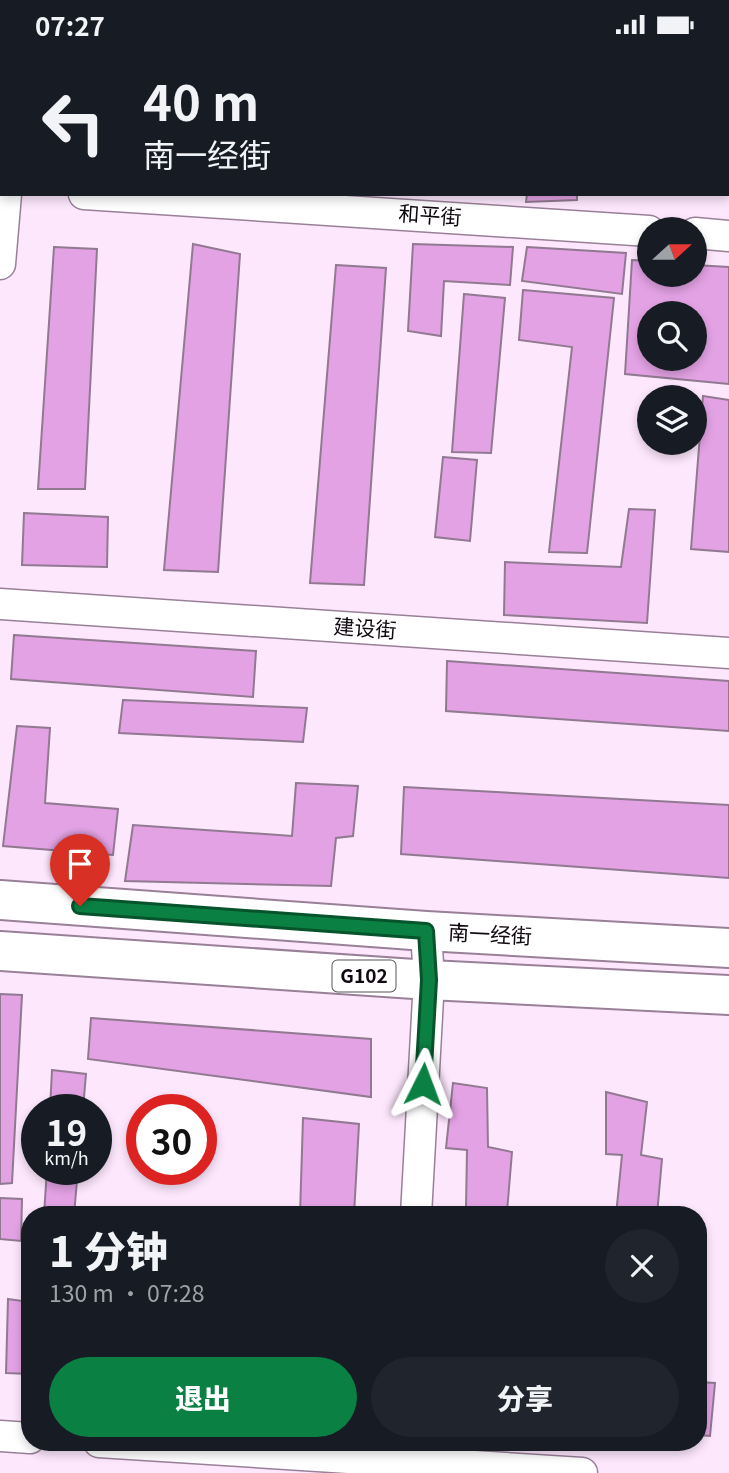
<!DOCTYPE html>
<html lang="zh">
<head>
<meta charset="utf-8">
<style>
	:root { --surface:#171b24; --page:#20242c; --text:#f1f3f6; --muted:#9ea1a6; --accent:#0b8043 }
	body { margin:0; font-family:Georgia,"Noto Sans SC",serif; background:var(--page); color:var(--text); height:100vh; display:flex; flex-direction:column; font-size:26px; white-space:nowrap }
	* { box-sizing:border-box; margin:0 }
	p { font-size:23px; color:var(--muted) }
	.icon { flex:none; width:38px; height:38px; fill:none; stroke:currentColor; stroke-width:2; stroke-linecap:round; stroke-linejoin:round }
	.map { position:relative; flex:1; overflow:hidden }
	.panel { position:absolute; left:21px; top:1157px; width:686px; height:245px; display:flex; flex-direction:column; background:var(--surface); border-radius:28px; box-shadow:0 4px 10px #0003 }
	.panel>* { flex:none }
	.banner { position:absolute; left:0px; top:0px; width:730px; height:147px; box-shadow:0 4px 10px #0003; background:#171b24; color:var(--text); overflow:hidden }
	.needle { width:46px; rotate:69deg }
	.fabs { position:absolute; left:637px; top:168px; display:grid; gap:14px }
	.fabs a { display:grid; place-items:center; width:70px; height:70px; border-radius:50%; background:var(--surface); box-shadow:0 4px 10px #0003; font-size:35px }
	.speed { position:absolute; left:21px; top:1045px; display:flex; gap:14px; font-size:35px; font-weight:700; text-align:center }
	.speed>* { display:grid; place-content:center; width:91px; height:91px; border-radius:50%; background:var(--surface); box-shadow:0 4px 10px #0003; line-height:1 }
	.speed small { font-size:18px; font-weight:400 }
	.speed .limit { border:10px solid #d22; background:#fff; color:#111 }
	.pin { position:absolute; display:grid; place-items:center; width:60px; height:60px; color:#fff; margin:-72px -30px; border-radius:50% 50% 50% 0; rotate:-45deg; box-shadow:0 0 7px #0007 }
	.pin .icon { rotate:45deg }
	.me { position:absolute; width:77px; margin:-38px; rotate:3deg; stroke-linejoin:round; filter:drop-shadow(0 0 5px #0008) }
	.turn { display:flex; align-items:center; gap:24px; height:147px; padding:0 28px; font-size:32px }
	.turn .icon { width:91px; height:91px; stroke-width:2.5 }
	.turn b { display:block; font-size:49px; line-height:60px }
	.round { display:grid; place-items:center; flex:none; width:74px; height:74px; border-radius:37px; background:var(--page) }
	.head { display:flex; align-items:center; justify-content:space-between; height:119px; padding:0 28px }
	h1 { font-size:42px; font-weight:800; line-height:52px }
	.cta { display:flex; gap:14px; margin-top:auto; padding:14px 28px }
	.cta a { flex:1; height:80px; border-radius:42px; background:var(--accent); color:#fff; font-size:28px; font-weight:800; line-height:80px; text-align:center }
	.cta a+a { background:var(--page); color:var(--text) }
	.status { display:flex; justify-content:space-between; align-items:center; height:49px; padding:0 35px; background:var(--surface); direction:ltr }
	.status svg { height:19px; fill:currentColor }
	.map>svg:first-child { display:block }
</style>
</head>
<body>
<div class="status"><b>07:27</b><svg viewBox="0 0 49 12"><path d="M0 12V9h3v3zM5 12V6h3v6zM10 12V3h3v9zM15 12V0h3v12zM26 1h20v11H26zM47 4h2v5h-2z"/></svg></div>
<div class="map">
<svg width="729" height="1424" viewBox="0 0 729 1424">
	<rect width="100%" height="100%" fill="#fde7fd"/>
	<path fill="#e3a2e4" stroke="#917991" stroke-width="2" fill-rule="evenodd" d="M638,0h73v2h-73z
		M527,145h50v6l-51,2z
		M193,195l47,10 -22,318 -54,-2z
		M413,195l100,3 -3,38 -66,-4 -3,55 -33,-5z
		M54,198l43,2 -12,240h-47z
		M527,198l99,6 -4,41 -100,-13z
		M632,211l17,1v14h46v-10l34,2v117l-104,-10zM649,264h46v46h-46z
		M336,216l50,3 -22,317 -54,-2z
		M523,241l91,8 -27,255 -38,-1 23,-205 -53,-7z
		M464,245l41,4 -14,155 -39,-1z
		M703,347l26,4v152l-38,-3z
		M443,408l34,3 -7,81 -35,-4z
		M629,460l26,1 -8,113 -143,-8 1,-53 116,5z
		M24,464l84,4 -1,50 -85,-2z
		M14,586l242,16 -3,46 -242,-18z
		M447,612l282,20v50l-283,-20z
		M123,651l184,8 -4,34 -184,-9z
		M17,677l33,2 -5,75 73,6 -5,46 -110,-9z
		M296,734l62,3 -5,50 -17,2 -5,48 -206,-5 8,-56 159,11z
		M404,738l325,18v73l-328,-24z
		M0,945l22,1 -10,188 -12,1z
		M91,969l280,21v58l-283,-38z
		M52,1021l34,4 -3,35h-33z
		M453,1034l34,5 1,59 24,5 -5,60 -41,-4 1,-58 -21,-2z
		M606,1043l41,10 -6,53 21,4 -5,56h-41l6,-60 -16,-1z
		M303,1069l56,6 -5,91h-54z
		M47,1120h31l-4,46h-30z
		M0,1149l22,1 -1,42 -21,-2z
		M8,1250l22,3v72l-24,-1z
		M698,1333l17,1 -5,53 -12,-1z"/>
	<g fill="none" stroke-linecap="round" stroke-linejoin="round">
		<defs>
			<path id="street" d="M16,2v-2
				M84,145l565,37
				M695,184l34,3
				M0,215l6,-70
				M0,555l729,49
				M416,1166l13,-235 -3,-49
				M0,1387l30,2
				M99,1393l483,31"/>
			<path id="highway" d="M0,851l426,31 303,17
				M0,902l429,29 300,15"/>
		</defs>
		<use href="#street" stroke="#998099" stroke-width="33"/>
		<use href="#highway" stroke="#998099" stroke-width="42"/>
		<use href="#street" stroke="#fff" stroke-width="30"/>
		<use href="#highway" stroke="#fff" stroke-width="38"/>
	</g>
	<g fill="none" stroke-linecap="round" stroke-linejoin="round">
		<defs>
			<path id="route" d="M80,857l346,25 3,49 -6,104"/>
		</defs>
		<use href="#route" stroke="#07532c" stroke-width="18"/>
		<use href="#route" stroke="#0b8043" stroke-width="12"/>
	</g>
	<g text-anchor="middle" stroke-width="6" stroke-linejoin="round" paint-order="stroke">
		<rect fill="#fff" stroke="#585258" stroke-width="2" x="332.5" y="911.5" width="63" height="31" rx="5"/>
		<g font-size="19" font-weight="bold" fill="#100810">
			<text x="364" y="934">G102</text>
		</g>
		<g font-size="21" fill="#100810" stroke="#fff">
			<text transform="translate(430 167) rotate(4)" y="7">和平街</text>
			<text transform="translate(365 580) rotate(4)" y="7">建设街</text>
			<text transform="translate(490 886) rotate(3)" y="7">南一经街</text>
		</g>
	</g>
</svg>
<div class="fabs">
<a><svg class="needle" viewBox="-14 -14 28 28"><path d="M0-13l5 13h-10z" fill="#e53935"/><path d="M0 13l5-13h-10z" fill="#9ea1a6"/></svg></a>
<a><svg class="icon" aria-label="search" viewBox="0 0 24 24"><circle cx="10" cy="10" r="6"/><path d="M15 15l6 6"/></svg></a>
<a><svg class="icon" aria-label="layers" viewBox="0 0 24 24"><path d="M12 4l9 5-9 5-9-5zM3 14l9 5 9-5"/></svg></a>
</div>
<div class="speed"><div>19<small>km/h</small></div><div class="limit">30</div></div>
<div class="pin" style="left:80px;top:857px;background:#d93025"><svg class="icon" aria-label="arrive" viewBox="0 0 24 24"><path d="M6 21V4h12l-3 4 3 4H6"/></svg></div>
<svg class="me" style="left:423px;top:1035px" viewBox="-20 -20 40 40"><path d="M0-17L14 15 0 8-14 15z" fill="#0b8043" stroke="#fff" stroke-width="4"/></svg>
<div class="banner">
<div class="turn"><svg class="icon" aria-label="left" viewBox="0 0 24 24"><path d="M17 20v-9H6M10 6l-5 5 5 5"/></svg><div><b>40 m</b>南一经街</div></div>
</div>
<section class="panel">
<div class="head"><div><h1>1 分钟</h1><p>130 m · 07:28</p></div><a class="round"><svg class="icon" aria-label="close" viewBox="0 0 24 24"><path d="M6 6l12 12M18 6L6 18"/></svg></a></div>
<div class="cta"><a>退出</a><a>分享</a></div>
</section>
</div>
</body>
</html>
